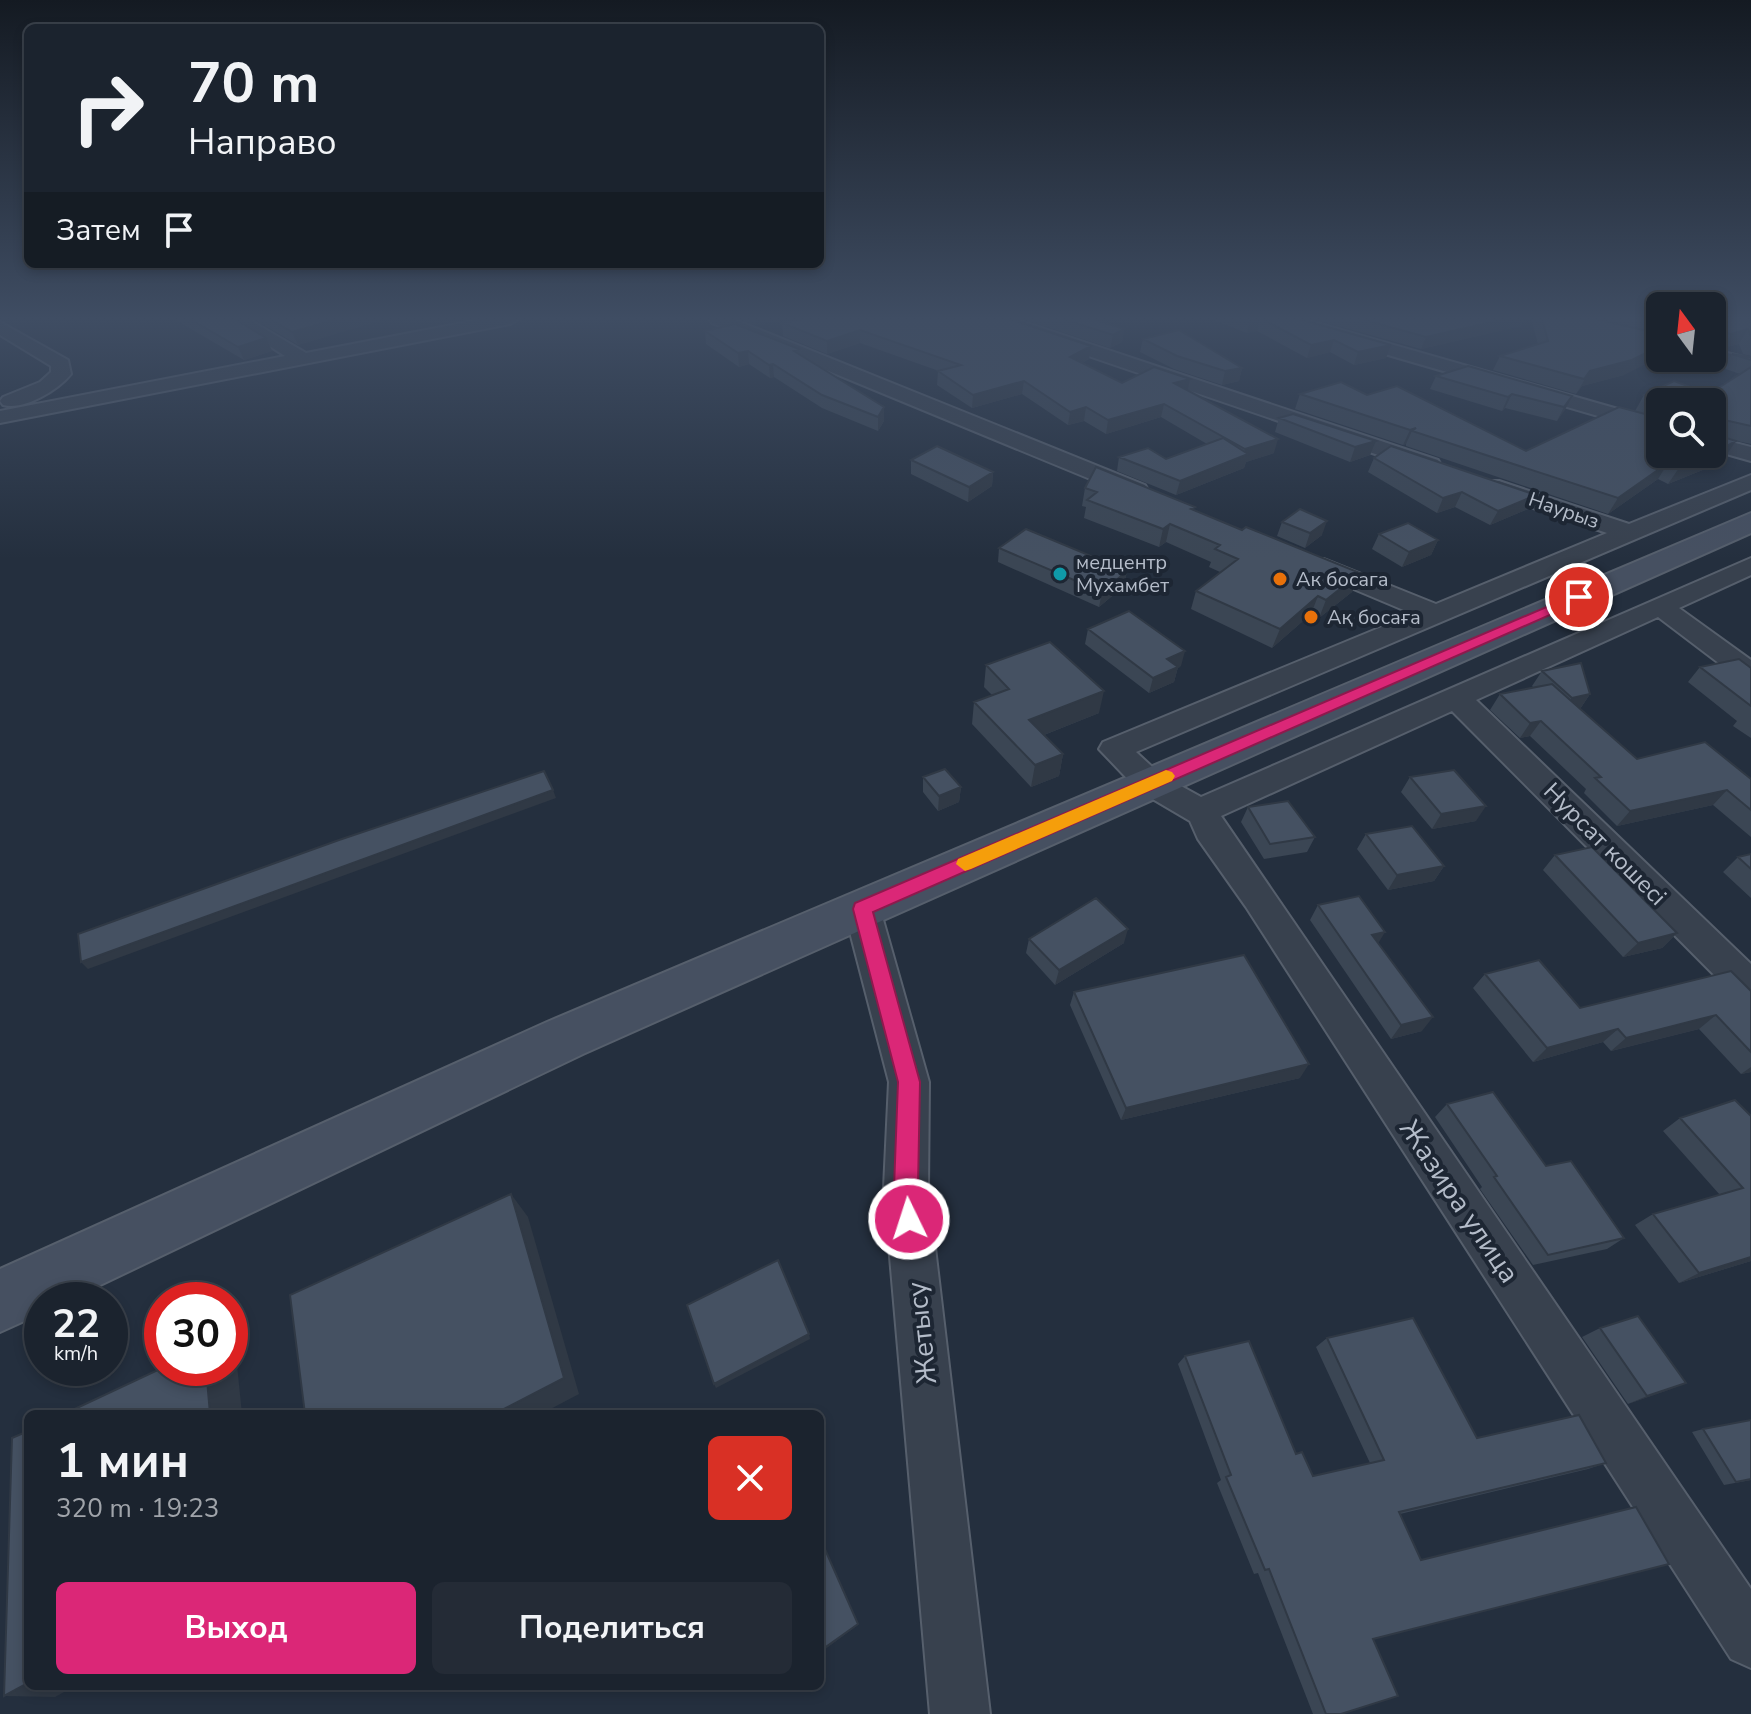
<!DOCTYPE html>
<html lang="ru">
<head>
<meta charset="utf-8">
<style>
	:root { --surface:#1b232e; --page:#242b36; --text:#f1f3f6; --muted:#a0a4aa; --line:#39404a; --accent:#db2777 }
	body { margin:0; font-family:"Nunito Sans",sans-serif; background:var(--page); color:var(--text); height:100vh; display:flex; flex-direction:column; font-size:30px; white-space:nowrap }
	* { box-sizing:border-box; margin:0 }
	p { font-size:26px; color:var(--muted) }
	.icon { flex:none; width:44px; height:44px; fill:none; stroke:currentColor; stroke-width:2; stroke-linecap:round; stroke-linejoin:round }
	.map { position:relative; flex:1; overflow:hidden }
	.sheet { position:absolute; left:24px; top:1410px; width:800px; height:280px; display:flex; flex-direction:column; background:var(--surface); border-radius:12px; box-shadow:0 4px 12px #0003,0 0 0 2px var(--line) }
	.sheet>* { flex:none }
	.banner { position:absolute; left:24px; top:24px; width:800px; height:244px; border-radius:12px; box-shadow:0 4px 12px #0003,0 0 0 2px var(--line); background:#1b232e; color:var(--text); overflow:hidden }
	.needle { width:52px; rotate:345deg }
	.buttons { position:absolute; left:1646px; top:292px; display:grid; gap:16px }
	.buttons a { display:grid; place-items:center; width:80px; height:80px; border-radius:12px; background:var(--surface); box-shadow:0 4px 12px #0003,0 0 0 2px var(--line); font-size:40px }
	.speed { position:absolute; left:24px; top:1282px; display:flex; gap:16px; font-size:40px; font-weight:700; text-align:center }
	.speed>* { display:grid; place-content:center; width:104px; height:104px; border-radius:50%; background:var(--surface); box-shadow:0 4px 12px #0003,0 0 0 2px var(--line); line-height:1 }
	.speed small { font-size:20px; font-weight:400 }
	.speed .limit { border:12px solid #d22; background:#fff; color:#111 }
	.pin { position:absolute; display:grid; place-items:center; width:68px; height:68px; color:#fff; margin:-34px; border:4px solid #fff; border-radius:50%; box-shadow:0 2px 8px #0007 }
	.me { position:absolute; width:88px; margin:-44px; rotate:356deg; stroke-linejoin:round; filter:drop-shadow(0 0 6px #0008) }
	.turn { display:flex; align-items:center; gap:28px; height:168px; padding:0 32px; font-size:36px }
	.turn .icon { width:104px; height:104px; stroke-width:2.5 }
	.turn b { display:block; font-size:56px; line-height:68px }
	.then { display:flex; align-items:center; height:76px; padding:0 32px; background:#0003; gap:16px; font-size:30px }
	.round { display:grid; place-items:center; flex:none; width:84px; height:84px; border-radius:12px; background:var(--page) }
	.headline { display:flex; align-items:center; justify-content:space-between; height:136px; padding:0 32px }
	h1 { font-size:48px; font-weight:700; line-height:60px }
	.cta { display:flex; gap:16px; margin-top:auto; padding:16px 32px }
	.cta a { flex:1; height:92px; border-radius:12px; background:var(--accent); color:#fff; font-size:32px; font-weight:700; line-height:92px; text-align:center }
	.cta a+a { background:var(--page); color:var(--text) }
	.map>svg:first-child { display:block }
</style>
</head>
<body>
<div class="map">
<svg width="1751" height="1714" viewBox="0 0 1751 1714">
	<rect width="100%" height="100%" fill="#242f3e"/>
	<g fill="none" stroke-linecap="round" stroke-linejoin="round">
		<defs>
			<path id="minor" d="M227,319h21l58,34 177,-34h36l-9,5 -510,99v-12l285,-55z
				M709,319h24l412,166 3,5 -3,5h-16l-417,-172z
				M989,319h26l423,141 3,5 -11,7 -8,-2 -430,-147z
				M1275,319h28l357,102v13l-382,-111z
				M0,322l68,38 3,14c-13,16 -47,37 -68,31l-3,-4 3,-4 37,-15 11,-10v-6l-51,-31z
				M1712,349l39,10v12l-46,-12 7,-1z
				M1712,437l39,10v14l-39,-11z
				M1751,475v15l-615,262 25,23 40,22 550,-239v17l-72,33 72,52v23l-10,-3 -83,-63 -182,83 275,264v40l-13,-5 -286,-288 -231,105 530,773v79l-20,-9 -485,-752 -48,-68 -8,-18 -51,-30 -40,-42 4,-7 310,-128 -107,-45 -4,-5 4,-5h18l112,45 171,-71 -124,-42 -3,-5 3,-5h16l130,43z
				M862,895l13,4 5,10 49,173 -1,106 62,526h-60l-46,-526 5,-106 -45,-173 5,-10z"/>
			<path id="secondary" d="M1751,513v20l-1168,521 -514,246h-27v13l-42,19v-63l547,-247z"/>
		</defs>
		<use href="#minor" stroke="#565f6c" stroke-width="4"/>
		<use href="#secondary" stroke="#565f6c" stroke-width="4"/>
		<use href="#minor" fill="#38414e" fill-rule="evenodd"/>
		<use href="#secondary" fill="#465061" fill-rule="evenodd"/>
	</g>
	<path fill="#3b4654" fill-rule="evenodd" d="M174,319h61l31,19 6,13 -28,9z
		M254,319h131l-87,26z
		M740,319h46l-31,6z
		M1023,319h70l31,10 -2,13 -12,6z
		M1211,319h88l87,39 -32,7 -24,-13 -23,6 -50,-27 -10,2z
		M1313,319h211l-3,7 -100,23z
		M1531,319h65l28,56 -42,11 -6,8 -83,-24 7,-14 38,-12z
		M1600,319h60v14z
		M1712,319h39v37l-8,-2 -4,-10 -17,4 -10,-1z
		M782,323l309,23 -2,13 -7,4 40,20 66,8 86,62 -28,9 -2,6 -68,27 -59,-24 2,-14 47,2 41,-15 -46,-27 -55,17 -22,-13 -16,4 -46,-31 -50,14 -35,-23 1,-14h1l-79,-28 -33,11 -44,-18z
		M705,331l94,23 85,67 -6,10 -56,-23 -48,-31 -4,1 -21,-14 -10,3 -33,-23z
		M1143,339l99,29 -3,13 -17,4 -48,-16 -34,-17z
		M1732,354l19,3v87l-23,-5 -3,18 -6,3 -4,5 -47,19 -10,-5 -50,35 -202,-68v-2l-3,1 -108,-36 5,-15 67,1 159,56 123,-36 -14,-4 9,-16 65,-1 31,-20 -17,-6zM1660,402h52l-52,52z
		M1436,376l136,20 -15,25 -52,-13 -3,3 -72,-22z
		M1279,418l97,23 -6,14 -20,7 -75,-30z
		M1374,458l154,51 -38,16 -35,-18 -18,6 -69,-41z
		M911,460l82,12 -1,14 -24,16 -57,-28z
		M1085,488l109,22 48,20 118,43 -8,19 -33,26 -8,-4 -39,34 -81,-39 5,-18 24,-19 -11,-5 2,-5 -45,-20 -7,5 -75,-29 2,-11 -4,-1z
		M1282,522l40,13 -17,13 -28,-12z
		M1379,534l59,6 -7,15 -29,12 -30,-18z
		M999,548l128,23 -3,15 -25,21 -101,-45z
		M1088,629l93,37 -3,1 -4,15 -25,11 -64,-49z
		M986,665l113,48 -55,22 19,19 -4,22 -28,11 -59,-63 2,-22 18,-7 -8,-8z
		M1700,667l51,1v70l-18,-12 4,-5 -49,-39z
		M1542,671l48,23 -10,15 57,50 114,20v58l-38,-32 -96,21 -33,-33 2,-4 -56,-53 -10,2 -30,-28 10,-16 34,-6 -2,-2z
		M923,777l38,10 -2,15 -21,9 -15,-19z
		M1410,777l66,44 -44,8 -31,-37z
		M1248,807l67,30 -8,15 -43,7 -23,-37z
		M1366,834l78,32 -10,15 -46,9 -31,-41z
		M1751,854v44l-28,-26 15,-15z
		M1555,855l122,78 -15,15 -39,9 -80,-87z
		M1318,905l104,126 -31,8 -81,-119z
		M1029,939l95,4 -69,42 -29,-32z
		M1485,974l95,34 171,-17v81l-10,2 -42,-45 -88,22 -8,-9 -70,20 -60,-74z
		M1074,992l226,86 -179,42 -51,-115z
		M1447,1104l99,62 78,72 -17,11 -74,16 -53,-76 2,-2 -47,-70z
		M1751,1116v145l-72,22 -44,-58 18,-11 67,-19 -57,-64 17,-13z
		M1600,1328l86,55 -58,21 -46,-67z
		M1327,1338l150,100 129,25 -18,6 -188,45 -27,125 -32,75h-28l-55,-141 -4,1 -37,-91 4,-3 -43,-116 7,-8 111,98 17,22 57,-13 -54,-116z
		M1751,1420v60l-27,5 -32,-53 11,-3z"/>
	<path fill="#303945" d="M337,319h48l-87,26 -6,-13z
		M755,319h31l-31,6z
		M1260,319l-3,12 -10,2 3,-13z
		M1505,319h19l-3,7 -100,23 5,-12z
		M1124,329l-2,13 -12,6 3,-13z
		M1748,329l-9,15 -17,4 9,-14z
		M860,330v13l-33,11v-13z
		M1718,337l-6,10v-8z
		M266,338l6,13 -28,9 -6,-13z
		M1334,340l-4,12 -23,6 4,-13z
		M1391,345l-5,13 -32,7 4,-13z
		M1091,346l-2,13 -21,12 2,-14z
		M1660,346v11l-36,18 -42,11 -6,8 14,-23z
		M748,351l1,13 -10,3 -1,-14z
		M773,364l1,13 -4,1 -1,-13z
		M1242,368l-3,13 -17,4 3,-14z
		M1190,379l-3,14 -13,-10z
		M1024,381l-2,13 -50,14 1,-13z
		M1512,394l-7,14 -3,3 6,-14z
		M1572,396l-7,14 -8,11 7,-14z
		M1164,404l-3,13 -55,17 2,-14z
		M884,407v14l-6,10v-14z
		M1086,407l-2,14 -16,4 2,-13z
		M1416,428l-4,3 -6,13 -3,1 7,-15z
		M1278,439l-4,14 -28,9 -2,6 -68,27 4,-14 63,-25 2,-7z
		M1376,441l-6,14 -20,7 5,-15z
		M1736,441l-11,16 -6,3 -4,5 -47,19 11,-16z
		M1668,463l-10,16 -50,35 10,-16z
		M993,472l-1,14 -24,16 1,-15z
		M1462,492l-7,15 -18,6 6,-15z
		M1536,495l-8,14 -38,16 8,-14z
		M1327,521l-5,14 -17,13 5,-15z
		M1170,524l-4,18 -7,5 4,-18z
		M1438,540l-7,15 -29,12 7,-15z
		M1127,571l-3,15 -25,21 3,-15z
		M1360,573l-8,19 -33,26 7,-18z
		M1318,596l-7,18 -39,34 8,-19z
		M1185,651l-4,15 -3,1 -4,15 -25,11 4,-15 14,-19z
		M1104,691l-5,22 -73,29 3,-22z
		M1590,694l-10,15 -18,4 10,-15z
		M1541,721l-11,15 -10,2 10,-15z
		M1063,754l-4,22 -28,11 4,-22z
		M961,787l-2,15 -21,9 1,-15z
		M553,790l3,8 -468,171 -7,-7z
		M1727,790l-14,15 -96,21 13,-15z
		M1486,806l-10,15 -44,8 9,-15z
		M1444,866l-10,15 -46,9 9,-15z
		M1128,929l-4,14 -69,42 4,-15z
		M1385,932l-9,15 -4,-12z
		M1677,933l-15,15 -39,9 15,-14z
		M1716,1015l-17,14 -88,22 15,-13z
		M1433,1017l-11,14 -31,8 10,-14z
		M1618,1029l-15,13 -70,20 14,-14z
		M1309,1064l-9,14 -179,42 5,-12z
		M1751,1067v5l-10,2z
		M511,1194l17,23 51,177 -38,20h-47z
		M1751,1257v4l-72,22 20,-10z
		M809,1334l1,5 -94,49 -2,-4z
		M230,1361l7,4 5,49h-32l-4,-46h24z
		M1686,1383l-20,8 -38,13 19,-8z
		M858,1624v1l-38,28v-2z
		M28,1683v3h47l-20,11 -51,-1z"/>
	<path fill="#455162" stroke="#303945" stroke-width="2" d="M190,319h45l31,19 -28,9z
		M270,319h67l-45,13z
		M805,319h204l82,27 -21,11 52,26 32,-16 36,12 -16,4 104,56 -33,10 -81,-45 -56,16 -22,-13 -16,5 -46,-31 -51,14 -35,-24 23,-6 -101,-35 -33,11 -45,-18z
		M1063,319h30l31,10 -11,6z
		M1262,319h37l92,26 -33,7 -24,-12 -23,5z
		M1361,319h144l-79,18z
		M1542,319h54l64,15v12l-28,14 -42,11 -6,8 -84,-23 48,-15z
		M1712,319h39v17l-3,-7 -17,5 -12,-2 -1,5 -6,2z
		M735,324l64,25 -5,2 90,56 -6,10 -56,-22 -49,-31 -4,1 -21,-14 -10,2 -33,-22z
		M1179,330l63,38 -17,3 -48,-15 -34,-17z
		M1732,354l19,3v3z
		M1468,366l104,30 -8,11 -52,-13 -4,3 -72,-21z
		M1751,367v59l-31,-7v17l16,5 -13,7 3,1 -47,19 -11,-5 -50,35 -206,-67 4,-3 -6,2 -110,-36 41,-12 26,13 30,-9 129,65 93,-44 41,11v36h52v-52h-46l-22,-7 30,-14 35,13z
		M1293,414l83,27 -21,6 -76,-29z
		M1223,438l25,16 -68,27 -61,-24 29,-9 18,11z
		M937,446l56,26 -24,15 -58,-27z
		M1391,446l145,49 -38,16 -36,-19 -19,6 -69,-40z
		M1096,467l99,40 -4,2 51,21 4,-3 114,46 -34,27 -8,-4 -38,33 -84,-38 42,-32 -23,-10 5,-4 -50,-21 -7,5 -76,-29 10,-8 -12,-4z
		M1300,509l27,12 -17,12 -28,-11z
		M1408,523l30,17 -29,12 -30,-18z
		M1026,529l101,42 -25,21 -103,-44z
		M1129,611l56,40 -18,8 11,8 -25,11 -65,-49z
		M1050,642l54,49 -75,29 34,34 -28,11 -61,-63 35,-13 -23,-24z
		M1739,659l12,9v38l-51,-39z
		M1581,663l9,31 -18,4 -30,-27z
		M1552,684l85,75 68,-17 46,37v31l-24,-20 -97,21 -35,-33 6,-1 -60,-56 -11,2 -30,-29z
		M945,769l16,18 -22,9 -16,-19z
		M1454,770l32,36 -45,8 -31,-37z
		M544,771l9,19 -472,172 -3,-28 261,-94z
		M1288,801l27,36 -45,7 -22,-37z
		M1412,826l32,40 -47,9 -31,-41z
		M1592,847l85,86 -39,10 -83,-88z
		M1751,854v15l-13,-12z
		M1359,896l26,36 -13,3 61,82 -32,8 -83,-120z
		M1096,898l32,31 -69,41 -30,-31z
		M1244,955l65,109 -183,44 -52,-116z
		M1539,960l41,48 151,-37 20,20v61l-35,-37 -90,23 -8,-9 -71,19 -62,-74z
		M1493,1092l53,74 25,-5 53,77 -76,17 -54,-78 3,-1 -50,-72z
		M1735,1100l16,16v141l-52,16 -46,-59 90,-26 -63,-70z
		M511,1194l53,184 -70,36h-189l-15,-119z
		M778,1260l31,74 -95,50 -27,-79z
		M1638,1316l48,67 -39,13 -47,-68z
		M1413,1318l64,120 102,-23 27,48 -207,49 22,48 215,-53 33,57 -296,75 25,57 -57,18h-15l-57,-145 -4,1 -39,-93 5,-2 -46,-119 64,-15 47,113 6,-2 11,24 71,-16 -57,-122z
		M162,1368h44l4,46h-146z
		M1751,1420v59l-15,3 -33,-53z
		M28,1431v252l-24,13 8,-258z
		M820,1538l38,86 -38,27z"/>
	<linearGradient id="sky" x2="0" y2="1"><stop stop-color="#141a22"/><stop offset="0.57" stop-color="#3f4d63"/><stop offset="1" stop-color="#3f4d63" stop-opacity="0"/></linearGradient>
	<rect width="1751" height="559" fill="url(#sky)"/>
	<path fill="#db2777" stroke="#8e194d" stroke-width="2" d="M1579,593l7,4 -2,3 -711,312 47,170 -2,106 3,31 -3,8 -9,4 -9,-4 -6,-39 4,-106 -45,-173 2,-6z"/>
	<path fill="#f59e0b" d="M1166,770l6,2 3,4 -3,5 -201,88 -6,2 -9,-7 2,-5z"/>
	<circle fill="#0f9aa8" stroke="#1d2633" stroke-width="3" cx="1060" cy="574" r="8"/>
	<g fill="#e8710a" stroke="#1d2633" stroke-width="3">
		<circle cx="1280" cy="579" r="8"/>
		<circle cx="1311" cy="617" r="8"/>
	</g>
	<g text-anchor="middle" stroke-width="8" stroke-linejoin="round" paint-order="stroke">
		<g font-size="20" fill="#b4bcc9" stroke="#1d2633">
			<text transform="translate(1564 510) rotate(19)" y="7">Наурыз</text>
		</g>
		<g font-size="20" fill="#b4bcc9" stroke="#1d2633" text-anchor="start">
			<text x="1076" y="569">медцентр<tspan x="1076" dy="23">Мухамбет</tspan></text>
			<text x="1296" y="586">Ак босага</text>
			<text x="1327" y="624">Ақ босаға</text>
		</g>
		<g font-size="24" fill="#b4bcc9" stroke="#1d2633">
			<text transform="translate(1605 844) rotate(45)" y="8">Нурсат кошесi</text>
		</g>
		<g font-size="28" fill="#b4bcc9" stroke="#1d2633">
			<text transform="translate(1460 1201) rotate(56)" y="10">Жазира улица</text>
			<text transform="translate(921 1333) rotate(-96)" y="10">Жетысу</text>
		</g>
	</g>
</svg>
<div class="buttons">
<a><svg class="needle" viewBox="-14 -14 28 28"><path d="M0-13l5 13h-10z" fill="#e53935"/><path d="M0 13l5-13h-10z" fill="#a0a4aa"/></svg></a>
<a><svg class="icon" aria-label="search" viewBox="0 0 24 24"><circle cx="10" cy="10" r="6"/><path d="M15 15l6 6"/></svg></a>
</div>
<div class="speed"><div>22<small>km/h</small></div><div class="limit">30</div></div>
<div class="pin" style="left:1579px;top:597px;background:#d93025"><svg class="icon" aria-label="arrive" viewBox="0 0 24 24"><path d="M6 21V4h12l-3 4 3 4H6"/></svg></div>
<svg class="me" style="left:909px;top:1219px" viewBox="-20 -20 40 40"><circle r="17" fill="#db2777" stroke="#fff" stroke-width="3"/><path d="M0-11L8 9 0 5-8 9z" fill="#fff"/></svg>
<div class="banner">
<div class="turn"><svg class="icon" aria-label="right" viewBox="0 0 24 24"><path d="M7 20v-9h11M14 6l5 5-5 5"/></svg><div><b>70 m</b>Направо</div></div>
<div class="then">Затем<svg class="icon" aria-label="arrive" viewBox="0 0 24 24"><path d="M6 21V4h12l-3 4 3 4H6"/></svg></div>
</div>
<section class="sheet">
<div class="headline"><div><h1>1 мин</h1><p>320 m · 19:23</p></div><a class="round" style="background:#d93025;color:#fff"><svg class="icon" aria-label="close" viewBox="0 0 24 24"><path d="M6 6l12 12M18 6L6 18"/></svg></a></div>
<div class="cta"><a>Выход</a><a>Поделиться</a></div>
</section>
</div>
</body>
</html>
